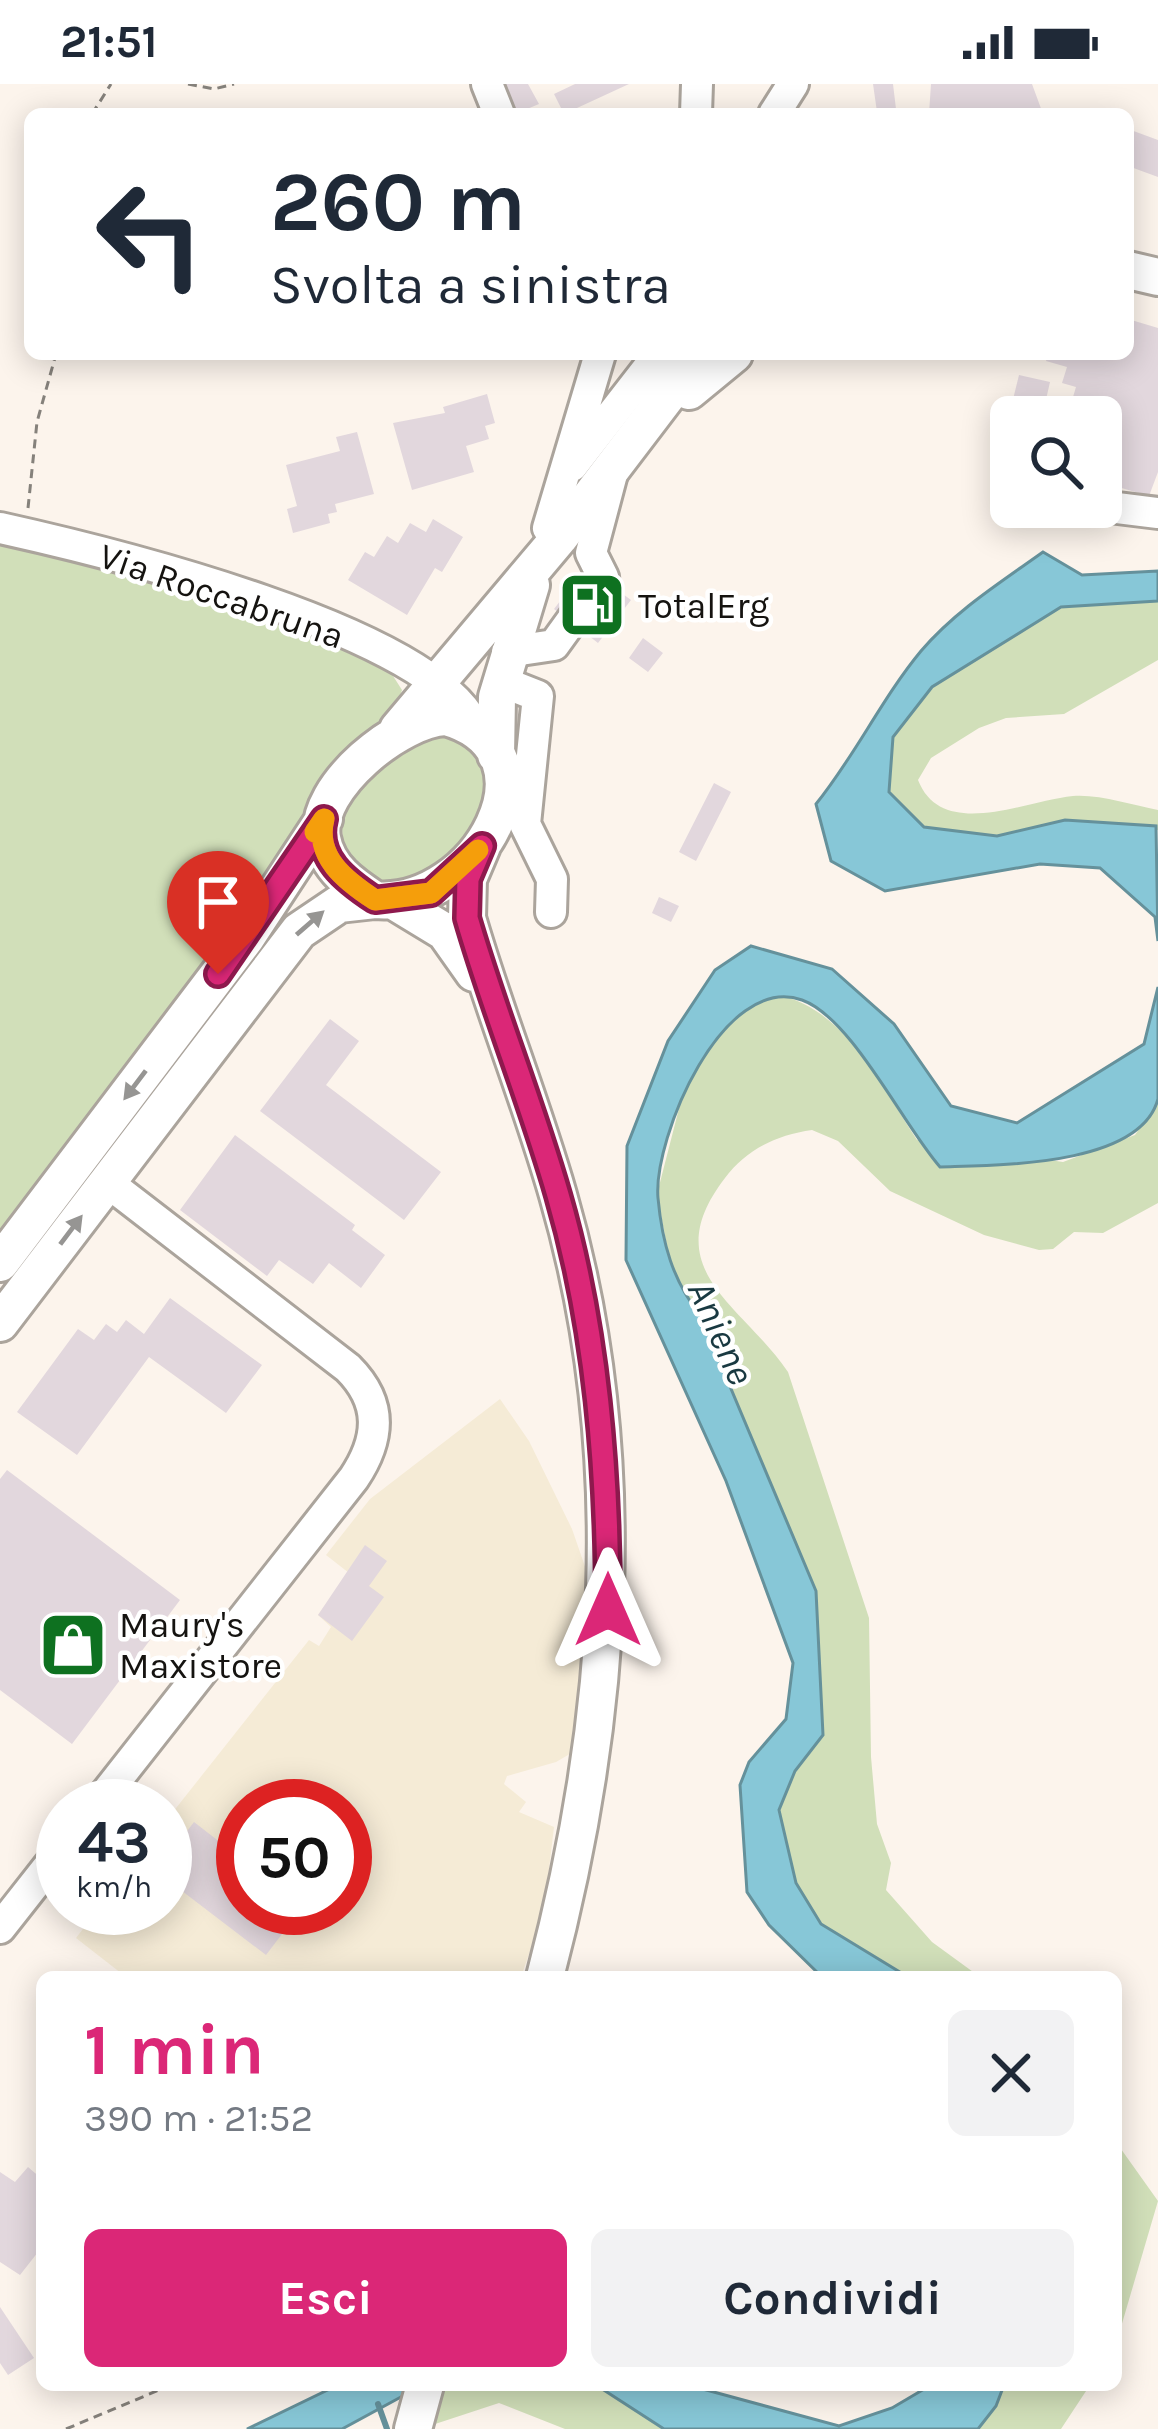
<!DOCTYPE html>
<html lang="it">
<head>
<meta charset="utf-8">
<style>
	:root { --surface:#fff; --page:#f2f2f3; --text:#1f2937; --muted:#747a83; --accent:#db2777 }
	body { margin:0; font-family:Karla,sans-serif; background:var(--page); color:var(--text); height:100vh; display:flex; flex-direction:column; font-size:45px; white-space:nowrap }
	* { box-sizing:border-box; margin:0 }
	p { font-size:39px; color:var(--muted) }
	.icon { flex:none; width:66px; height:66px; fill:none; stroke:currentColor; stroke-width:2; stroke-linecap:round; stroke-linejoin:round }
	.map { position:relative; flex:1; overflow:hidden }
	.side { position:absolute; left:36px; top:1887px; width:1086px; height:420px; display:flex; flex-direction:column; background:var(--surface); border-radius:18px; box-shadow:0 6px 30px #0003 }
	.side>* { flex:none }
	.banner { position:absolute; left:24px; top:24px; width:1110px; height:252px; border-radius:18px; box-shadow:0 6px 30px #0003; background:#fff; color:var(--text); overflow:hidden }
	.tools { position:absolute; left:990px; top:312px; display:grid; gap:24px }
	.tools a { display:grid; place-items:center; width:132px; height:132px; border-radius:18px; background:var(--surface); box-shadow:0 6px 30px #0003; font-size:60px }
	.speed { position:absolute; left:36px; top:1695px; display:flex; gap:24px; font-size:60px; font-weight:700; text-align:center }
	.speed>* { display:grid; place-content:center; width:156px; height:156px; border-radius:50%; background:var(--surface); box-shadow:0 6px 30px #0003; line-height:1 }
	.speed small { font-size:30px; font-weight:400 }
	.speed .limit { border:18px solid #d22; background:#fff; color:#111 }
	.pin { position:absolute; display:grid; place-items:center; width:102px; height:102px; color:#fff; margin:-123px -51px; border-radius:50% 50% 50% 0; rotate:-45deg; box-shadow:0 0 12px #0007 }
	.pin .icon { rotate:45deg }
	.me { position:absolute; width:132px; margin:-66px; rotate:0deg; stroke-linejoin:round; filter:drop-shadow(0 0 9px #0008) }
	.turn { display:flex; align-items:center; gap:42px; height:252px; padding:0 48px; font-size:54px }
	.turn .icon { width:156px; height:156px; stroke-width:2.5 }
	.turn b { display:block; font-size:84px; line-height:102px }
	.round { display:grid; place-items:center; flex:none; width:126px; height:126px; border-radius:18px; background:var(--page) }
	.overview { display:flex; align-items:center; justify-content:space-between; height:204px; padding:0 48px }
	h1 { font-size:72px; font-weight:700; line-height:90px; color:var(--accent) }
	.cta { display:flex; gap:24px; margin-top:auto; padding:24px 48px }
	.cta a { flex:1; height:138px; border-radius:18px; background:var(--accent); color:#fff; font-size:48px; font-weight:700; line-height:138px; text-align:center }
	.cta a+a { background:var(--page); color:var(--text) }
	.status { display:flex; justify-content:space-between; align-items:center; height:84px; padding:0 60px; background:var(--surface); direction:ltr }
	.status svg { height:33px; fill:currentColor }
	.map>svg:first-child { display:block }
</style>
</head>
<body>
<div class="status"><b>21:51</b><svg viewBox="0 0 49 12"><path d="M0 12V9h3v3zM5 12V6h3v6zM10 12V3h3v9zM15 12V0h3v12zM26 1h20v11H26zM47 4h2v5h-2z"/></svg></div>
<div class="map">
<svg width="1158" height="2345" viewBox="0 0 1158 2345">
	<rect width="100%" height="100%" fill="#fcf4ec"/>
	<path fill="#f5ebd6" fill-rule="evenodd" d="M500,1315l29,42 43,88 18,52 -15,170 -19,11 -49,14 -3,8 22,18 -7,10 35,15 -10,84 -23,66h-395l-50,-39 23,-30h66v-86l144,-182 10,6 12,-19 -13,-12 31,-42 -23,-18 44,-56zM243,1722h102v102h-102z"/>
	<path fill="#d1dfb9" d="M0,459l248,61 140,64 14,22 -4,12 -76,77 -69,125 -253,333z
		M1158,517v59l-94,54 -58,4 -27,10 -48,30 -13,22c24,61 106,21 155,16 26,-2 59,9 85,14v20l-93,-10 -68,16 -73,-9 -36,-34 5,-56 39,-50 129,-80z
		M435,650l24,3 27,25 1,40 -20,36 -42,41 -44,7c-87,-61 -10,-117 54,-152z
		M779,911c68,16 102,90 138,145l146,22 72,-27 23,-34v102l-55,30 -29,-1 -21,17 -14,1 -55,-15 -94,-44 -52,-50 -26,-11c-36,5 -66,20 -87,48 -70,91 16,125 63,194l81,246 2,139 6,67 14,39 -5,27 46,52 48,35h-72l-87,-53 -25,-41 -17,-73 16,-39 28,-36 -7,-144 -116,-276 -26,-32 -17,-89 26,-101 36,-62 34,-26z
		M1116,2058l42,59 -42,143z
		M423,2301h173l68,44h-99l-66,-26 -70,23z
		M1004,2301h86l-29,44h-83l18,-23z"/>
	<path fill="#87c7d7" stroke="#65919b" stroke-width="3" d="M1043,468l39,23 76,-4v30l-97,6 -129,80 -39,50 -4,55 35,35 73,9 68,-16 91,6 2,115 -3,-24 -55,-49 -60,-4 -155,27 -54,-30 -15,-57c39,-48 66,-106 105,-153 34,-40 80,-69 122,-99z
		M751,862l81,23 62,55 57,82 66,17 127,-79 14,-57c0,34 0,80 0,112 -18,68 -162,66 -218,68 -37,-42 -88,-149 -138,-167 -79,-28 -149,138 -144,198 4,45 15,83 42,117l116,276 7,144 -28,36 -16,39 17,73 25,41 87,53h-86l-53,-52 -22,-33 -7,-107 9,-23 37,-43 7,-56 -67,-182 -100,-221 1,-114 41,-105 47,-71z
		M338,2301h85l-81,44h-95z
		M596,2301h92l151,41 53,-18 39,-23h73l-8,21 -18,23h-314z"/>
	<g fill="none" stroke-linecap="round" stroke-linejoin="round">
		<path stroke="#65919b" stroke-width="6" d="M378,2320l9,25"/>
	</g>
	<path fill="#e2d7dd" d="M500,0h28l11,20 -24,10z
		M575,0h54l-65,30 -10,-20z
		M873,0h20l3,25 -19,3z
		M931,0h101l11,30h-114z
		M1128,45l30,11v37l-30,-11z
		M1128,235l30,9v144l-9,24 -48,-14v-65h-34l9,-30 -14,-4 5,-16 -21,-6 2,-7h80z
		M1019,291l31,7 -8,35h-31v52l-14,-4z
		M487,310l8,29 -10,3 4,13 -23,7 8,26 -62,18 -19,-67 52,-10 -2,-6z
		M357,348l17,62 -39,10 2,8 -9,2 2,9 -37,10 -6,-24 10,-3 -11,-41 54,-14 -4,-14z
		M433,435l30,18 -21,35 -7,-4 -28,47 -59,-35 17,-28 9,5 13,-21 11,7 12,-20 16,9z
		M586,483l45,33 -33,43 -44,-34z
		M643,554l20,15 -15,19 -19,-14z
		M714,699l17,9 -35,69 -17,-9z
		M659,813l20,9 -8,16 -19,-9z
		M330,935l29,22 -33,44 115,87 -37,48 -144,-109z
		M235,1051l120,90 -3,5 33,25 -24,33 -32,-25 -16,21 -34,-24 -12,16 -87,-66z
		M170,1214l92,67 -36,48 -77,-56 -72,98 -60,-43 61,-83 16,11 12,-16 11,8 9,-12 18,14z
		M7,1386l173,130 -108,144 -72,-54v-211z
		M365,1461l22,16 -18,25 15,11 -32,44 -34,-26z
		M194,1738l49,38v48h59l-36,47 -101,-77v-18z
		M28,2083l14,12v68l-22,28 -20,-13v-90l15,10z
		M0,2223l34,51 -26,17 -8,-12z"/>
	<g fill="none" stroke-linecap="round" stroke-linejoin="round">
		<defs>
			<path id="minor" d="M487,0l12,30
				M696,30l1,-30
				M774,30l19,-30
				M572,382l87,-112
				M1101,422l57,7
				M0,444c99,22 442,104 476,202
				M559,454l-11,-10 52,-174
				M507,568l47,-7 49,-68 -12,-24 21,-79
				M500,597l38,15 -13,128 27,55 -1,33
				M96,1722l258,-328c26,-39 29,-75 -6,-110l-241,-186
				M0,1844l63,-80"/>
			<path id="major" d="M1128,186l30,7
				M689,307l45,-37
				M446,633c120,34 31,192 -71,183 -23,-15 -48,-32 -53,-62 -9,-51 79,-120 124,-121z
				M398,645l161,-191 140,-184
				M496,671l1,-58 34,-112
				M482,762l-14,33 -1,39c27,93 64,183 91,277 75,259 55,524 -13,782
				M394,817l51,31 29,41
				M0,1179l246,-325 78,-119
				M0,1239l299,-392 40,-27 36,-4
				M413,2345l12,-44"/>
		</defs>
		<use href="#minor" stroke="#aba49c" stroke-width="36"/>
		<use href="#major" stroke="#aba49c" stroke-width="42"/>
		<path stroke="#85817b" stroke-width="3" stroke-dasharray="9 6" stroke-linecap="butt" d="M188,0l26,5 20,-5
			M92,30l19,-30
			M28,424l9,-86 19,-68
			M66,2345l105,-44"/>
		<use href="#minor" stroke="#fff" stroke-width="30"/>
		<use href="#major" stroke="#fff" stroke-width="36"/>
	</g>
	<defs><path id="oneway-solid" d="M-6-.8H1V-3.2L6.5 0L1 3.2V.8H-6Z" transform="scale(3)"/></defs>
	<g fill="#969593">
		<use href="#oneway-solid" transform="translate(310 839) rotate(-41)"/>
		<use href="#oneway-solid" transform="translate(135 1001) rotate(127)"/>
		<use href="#oneway-solid" transform="translate(71 1146) rotate(-53)"/>
	</g>
	<g fill="none" stroke-linecap="round" stroke-linejoin="round">
		<defs>
			<path id="route" d="M218,890l106,-155c-10,38 22,62 51,81l56,-7 51,-47 -14,33 -1,39c27,93 64,183 91,277 39,134 50,276 50,415"/>
		</defs>
		<use href="#route" stroke="#8e194d" stroke-width="30"/>
		<use href="#route" stroke="#db2777" stroke-width="21"/>
		<path stroke="#f59e0b" stroke-width="21" d="M315,748l9,-13c-10,38 22,62 51,81l56,-7 47,-43"/>
	</g>
	<defs>
		<symbol id="fuel-square" viewBox="-11 -11 22 22"><rect x="-9" y="-9" width="18" height="18" rx="4" fill="#0e7120" stroke="#fff"/><path d="M-5.5-6h7V0h2V4h1.3V-2.5L3-4.5l.8-.8L6-3V5H2.5V1h-1V6h-7ZM-4.2-4.7v3.2H.2V-4.7Z" fill="#fff"/></symbol>
		<symbol id="shop-square" viewBox="-11 -11 22 22"><rect x="-9" y="-9" width="18" height="18" rx="4" fill="#0e7120" stroke="#fff"/><path d="M-5-2.5h2.3a2.7 3.5 0 0 1 5.4 0H5L5.5 6h-11ZM-1.5-2.5h3a1.5 2.3 0 0 0-3 0Z" fill="#fff"/></symbol>
	</defs>
	<g fill-rule="evenodd">
		<use href="#fuel-square" x="554" y="483" width="76" height="76"/>
		<use href="#shop-square" x="35" y="1523" width="76" height="76"/>
	</g>
	<g text-anchor="middle" stroke-width="9" stroke-linejoin="round" paint-order="stroke">
		<g font-size="36" fill="#151310" stroke="#fff">
			<text transform="translate(222 511) rotate(19)" y="13">Via Roccabruna</text>
		</g>
		<g font-size="36" fill="#151310" stroke="#fff" text-anchor="start">
			<text x="638" y="534">TotalErg</text>
			<text x="119" y="1553">Maury's<tspan x="119" dy="41">Maxistore</tspan></text>
		</g>
		<g font-size="39" font-style="italic" fill="#193941" stroke="#fff">
			<text transform="translate(722 1248) rotate(66)" y="14">Aniene</text>
		</g>
	</g>
</svg>
<div class="tools">
<a><svg class="icon" aria-label="search" viewBox="0 0 24 24"><circle cx="10" cy="10" r="6"/><path d="M15 15l6 6"/></svg></a>
</div>
<div class="speed"><div>43<small>km/h</small></div><div class="limit">50</div></div>
<div class="pin" style="left:218px;top:890px;background:#d93025"><svg class="icon" aria-label="arrive" viewBox="0 0 24 24"><path d="M6 21V4h12l-3 4 3 4H6"/></svg></div>
<svg class="me" style="left:608px;top:1526px" viewBox="-20 -20 40 40"><path d="M0-17L14 15 0 8-14 15z" fill="#db2777" stroke="#fff" stroke-width="4"/></svg>
<div class="banner">
<div class="turn"><svg class="icon" aria-label="left" viewBox="0 0 24 24"><path d="M17 20v-9H6M10 6l-5 5 5 5"/></svg><div><b>260 m</b>Svolta a sinistra</div></div>
</div>
<section class="side">
<div class="overview"><div><h1>1 min</h1><p>390 m · 21:52</p></div><a class="round"><svg class="icon" aria-label="close" viewBox="0 0 24 24"><path d="M6 6l12 12M18 6L6 18"/></svg></a></div>
<div class="cta"><a>Esci</a><a>Condividi</a></div>
</section>
</div>
</body>
</html>
